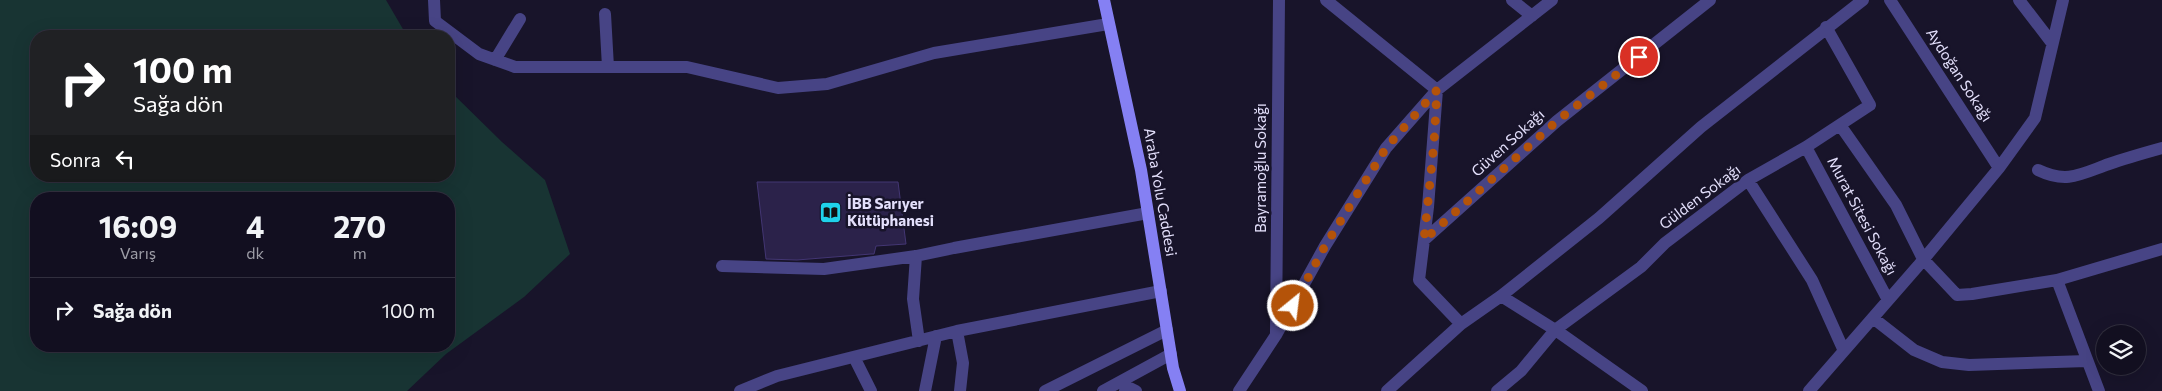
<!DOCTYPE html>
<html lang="tr">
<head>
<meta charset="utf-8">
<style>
	:root { --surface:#120f20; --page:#1b1829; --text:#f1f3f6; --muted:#9c9ca5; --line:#312f3e }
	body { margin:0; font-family:Commissioner,sans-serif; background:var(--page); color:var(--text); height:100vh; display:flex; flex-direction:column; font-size:19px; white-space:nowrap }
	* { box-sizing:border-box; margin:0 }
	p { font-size:16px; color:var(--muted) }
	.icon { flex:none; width:28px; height:28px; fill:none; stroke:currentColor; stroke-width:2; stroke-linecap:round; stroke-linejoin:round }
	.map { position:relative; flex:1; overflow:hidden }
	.drawer { position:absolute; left:30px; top:192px; width:425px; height:160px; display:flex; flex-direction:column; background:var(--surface); border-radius:20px; box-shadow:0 5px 20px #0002,0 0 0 1px var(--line) }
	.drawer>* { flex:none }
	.banner { position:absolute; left:30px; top:30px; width:425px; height:152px; border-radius:20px; box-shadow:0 5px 20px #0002,0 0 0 1px var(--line); background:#202124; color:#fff; overflow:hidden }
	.controls { position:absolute; left:2096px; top:325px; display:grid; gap:10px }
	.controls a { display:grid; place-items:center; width:50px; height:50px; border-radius:50%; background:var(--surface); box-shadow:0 5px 20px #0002,0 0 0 1px var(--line); font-size:25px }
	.pin { position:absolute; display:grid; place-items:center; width:42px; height:42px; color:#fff; margin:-21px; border:2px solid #fff; border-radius:50%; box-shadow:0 1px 5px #0007 }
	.me { position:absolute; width:55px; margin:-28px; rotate:29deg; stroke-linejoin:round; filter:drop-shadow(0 0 4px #0008) }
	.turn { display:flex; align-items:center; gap:18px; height:105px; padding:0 20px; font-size:22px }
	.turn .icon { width:65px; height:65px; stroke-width:2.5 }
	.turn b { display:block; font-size:35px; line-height:42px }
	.then { display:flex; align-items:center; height:48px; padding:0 20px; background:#0003; gap:10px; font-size:19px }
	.eta { display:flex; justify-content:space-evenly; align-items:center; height:85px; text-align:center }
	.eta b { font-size:30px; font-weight:700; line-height:35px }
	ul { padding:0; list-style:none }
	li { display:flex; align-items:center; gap:15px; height:65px; padding:0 20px; border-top:1px solid var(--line) }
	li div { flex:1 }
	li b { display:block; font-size:19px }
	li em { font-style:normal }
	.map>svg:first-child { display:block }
</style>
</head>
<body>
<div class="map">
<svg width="2162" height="391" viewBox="0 0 2162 391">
	<rect width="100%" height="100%" fill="#18142a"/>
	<path fill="#183433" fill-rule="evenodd" d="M0,0h386l21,36h-371v140h413v-86l53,52 43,38 25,74 -46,43 -78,57 -39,37h-407zM36,199h413v147h-413z"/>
	<path fill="#2b224a" stroke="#433673" d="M757,182h141l8,62 -30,2 -2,8h-3l-74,6 -31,-1z"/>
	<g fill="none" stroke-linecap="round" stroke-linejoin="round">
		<path stroke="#474485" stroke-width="12" d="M434,0l1,21 44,33 36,13h172l91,21 49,-4 107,-31 174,-29
			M1326,0l111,90 -9,117 -9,73 42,44
			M1512,0l20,16
			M1890,0l109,168
			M2019,0l33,43
			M605,14l3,53
			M495,60l25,-41
			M1840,125l56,80 27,54 34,36 15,-1 85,-14
			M1806,147l82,153
			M2038,170c29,14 43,4 71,-6 17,-6 35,-11 53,-16
			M1748,180l64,100 32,71
			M1424,240l133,-119 153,-121
			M916,256l-3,43 6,42
			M722,266l102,3 92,-13 38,-8 194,-35
			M1501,296l56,35 85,60
			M1873,318l41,32 28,12 27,3 118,-4
			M957,331l6,32 -3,28
			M1276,333l3,-333
			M854,357l17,34
			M740,391l37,-15 180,-45 204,-40
			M925,391l11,-55
			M1045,391l122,-61
			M1103,391l68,-37
			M1125,391l5,-3 6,3
			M1239,391l37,-56 49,-89 61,-98 51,-58 115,-90
			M1387,391l74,-67 40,-28 98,-78 102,-91 162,-127
			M1497,391l24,-20 34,-41 86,-63 24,-24 83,-63 58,-33 64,-42 -44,-78
			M1809,391l109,-125 81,-98 36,-50 28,-118
			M2099,391l-42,-111 105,-31"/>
		<path stroke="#8580f3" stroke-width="12" d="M1104,0l37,170 32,198 7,23"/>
	</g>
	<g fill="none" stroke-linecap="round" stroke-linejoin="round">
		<path stroke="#b45309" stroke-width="9" stroke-dasharray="0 16.2" d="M1293,306l32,-60 61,-98 51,-58 -3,53 -10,97 133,-119 82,-64"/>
	</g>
	<defs>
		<symbol id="library-square" viewBox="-11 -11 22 22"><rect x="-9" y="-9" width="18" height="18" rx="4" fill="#1fd2ea" stroke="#18142a"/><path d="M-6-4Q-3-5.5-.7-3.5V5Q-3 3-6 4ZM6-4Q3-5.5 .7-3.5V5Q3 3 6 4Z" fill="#111"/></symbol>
	</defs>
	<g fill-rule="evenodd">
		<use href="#library-square" x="818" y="200" width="25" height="25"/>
	</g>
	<g text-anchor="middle" stroke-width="5" stroke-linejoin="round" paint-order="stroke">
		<g font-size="15" fill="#e4e0fc" stroke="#18142a">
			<text transform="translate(1959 75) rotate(57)" y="5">Aydoğan Sokağı</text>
			<text transform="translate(1508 143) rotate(-42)" y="5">Güven Sokağı</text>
			<text transform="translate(1261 168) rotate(-90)" y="5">Bayramoğlu Sokağı</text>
			<text transform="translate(1160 192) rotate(80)" y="5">Araba Yolu Caddesi</text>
			<text transform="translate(1700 197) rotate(-37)" y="5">Gülden Sokağı</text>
			<text transform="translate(1862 216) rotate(62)" y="5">Murat Sitesi Sokağı</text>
		</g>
		<g font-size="15" font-weight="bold" fill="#e4e0fc" stroke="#18142a" text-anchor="start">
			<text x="847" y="209">İBB Sarıyer<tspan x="847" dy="17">Kütüphanesi</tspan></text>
		</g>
	</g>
</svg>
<div class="controls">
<a><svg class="icon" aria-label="layers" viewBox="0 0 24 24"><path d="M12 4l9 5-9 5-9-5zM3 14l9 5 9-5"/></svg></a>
</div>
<div class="pin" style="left:1639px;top:57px;background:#d93025"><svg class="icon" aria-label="arrive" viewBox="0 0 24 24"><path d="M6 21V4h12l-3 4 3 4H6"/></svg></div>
<svg class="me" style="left:1293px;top:306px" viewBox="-20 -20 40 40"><circle r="17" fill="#b45309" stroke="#fff" stroke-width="3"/><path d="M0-11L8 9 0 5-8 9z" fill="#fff"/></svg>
<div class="banner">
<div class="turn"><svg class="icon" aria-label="right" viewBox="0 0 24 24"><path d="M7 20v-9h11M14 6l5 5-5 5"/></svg><div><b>100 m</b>Sağa dön</div></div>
<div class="then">Sonra<svg class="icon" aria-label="left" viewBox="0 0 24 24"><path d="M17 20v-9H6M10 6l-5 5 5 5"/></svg></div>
</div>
<section class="drawer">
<div class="eta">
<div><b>16:09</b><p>Varış</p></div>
<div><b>4</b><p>dk</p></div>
<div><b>270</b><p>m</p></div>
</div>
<ul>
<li><svg class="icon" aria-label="right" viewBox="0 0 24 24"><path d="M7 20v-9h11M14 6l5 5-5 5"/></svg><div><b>Sağa dön</b></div><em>100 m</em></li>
</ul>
</section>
</div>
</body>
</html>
